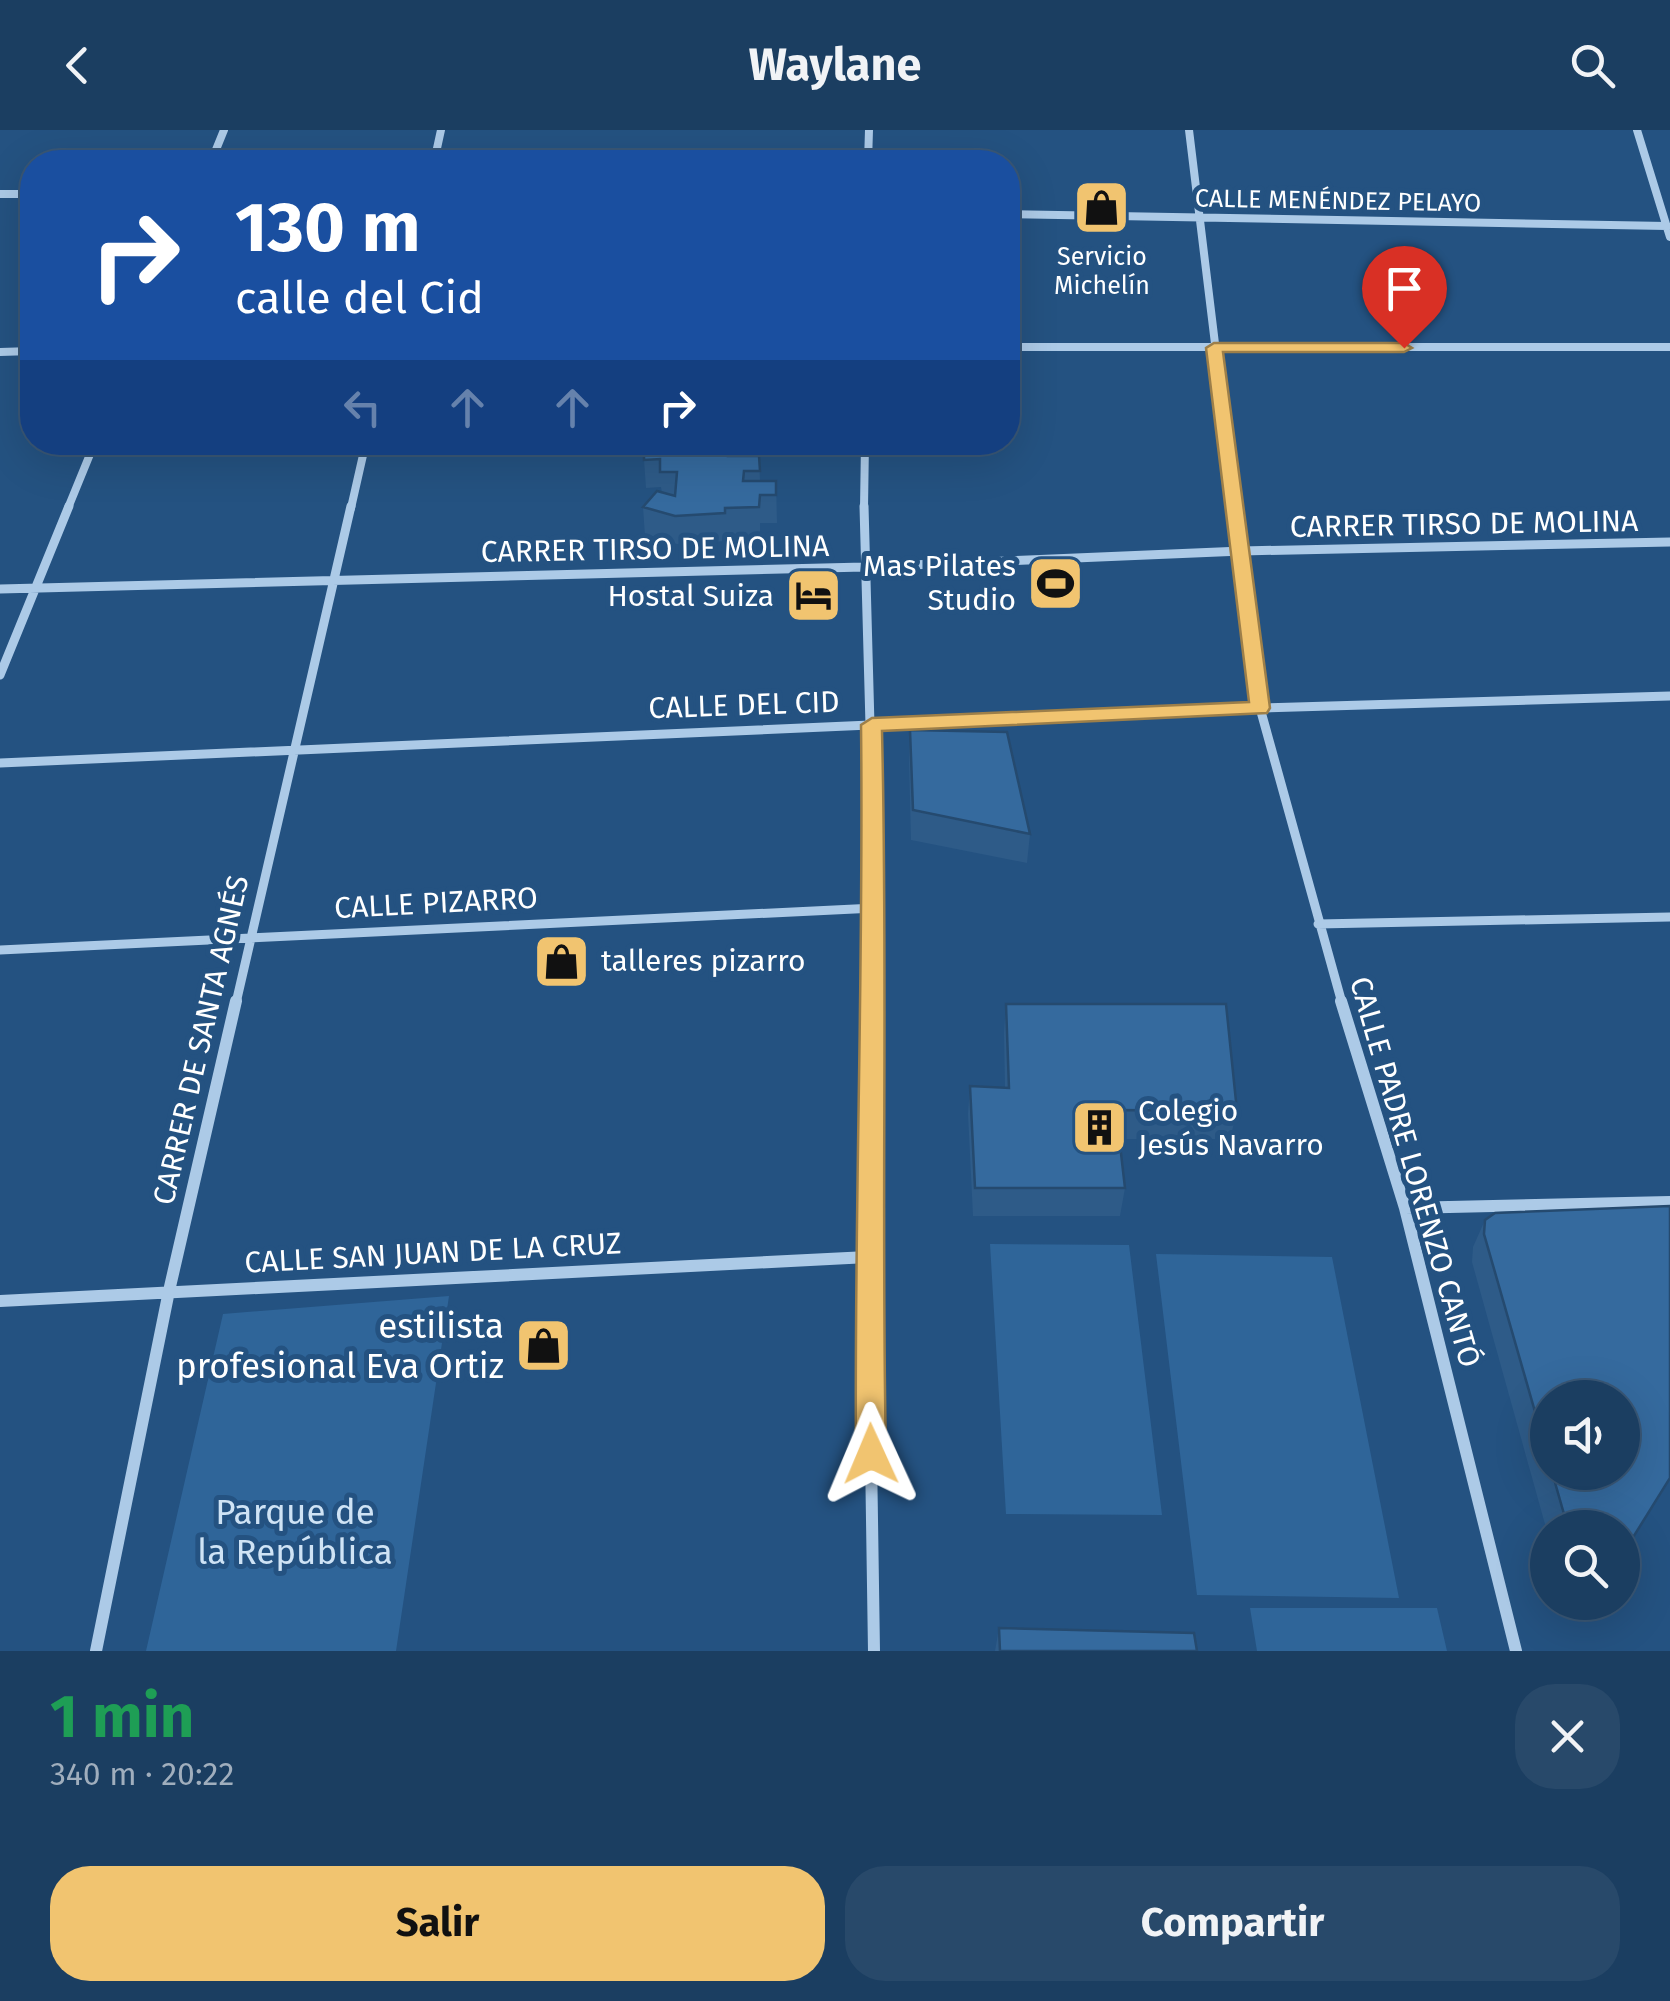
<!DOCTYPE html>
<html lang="es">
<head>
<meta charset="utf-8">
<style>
	:root { --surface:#1b3e61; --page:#28496a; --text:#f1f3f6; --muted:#a0aebd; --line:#395776; --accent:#f1c470 }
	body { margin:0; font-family:"Fira Sans",sans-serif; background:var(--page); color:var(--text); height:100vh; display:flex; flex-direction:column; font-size:38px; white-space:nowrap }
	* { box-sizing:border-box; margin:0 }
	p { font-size:32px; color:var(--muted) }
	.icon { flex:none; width:55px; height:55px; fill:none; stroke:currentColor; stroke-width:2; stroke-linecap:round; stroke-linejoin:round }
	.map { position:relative; height:1521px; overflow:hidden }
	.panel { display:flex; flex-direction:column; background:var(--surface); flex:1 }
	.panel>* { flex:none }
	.top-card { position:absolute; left:20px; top:20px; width:1000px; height:305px; border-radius:40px; box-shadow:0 10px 40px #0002,0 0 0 2px var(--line); background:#1a4fa0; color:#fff; overflow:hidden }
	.buttons { position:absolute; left:1530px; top:1250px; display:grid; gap:20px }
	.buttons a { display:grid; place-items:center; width:110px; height:110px; border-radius:50%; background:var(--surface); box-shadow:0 10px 40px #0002,0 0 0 2px var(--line); font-size:50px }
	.pin { position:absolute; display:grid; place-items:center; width:85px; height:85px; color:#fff; margin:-102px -42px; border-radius:50% 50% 50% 0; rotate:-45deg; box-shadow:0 0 10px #0007 }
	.pin .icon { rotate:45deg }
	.me { position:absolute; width:110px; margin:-55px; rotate:359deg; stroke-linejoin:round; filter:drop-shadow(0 0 8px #0008) }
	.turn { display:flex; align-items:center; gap:35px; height:210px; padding:0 50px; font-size:45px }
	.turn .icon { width:130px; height:130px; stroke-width:2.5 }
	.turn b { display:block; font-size:70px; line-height:85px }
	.lanes { display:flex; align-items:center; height:95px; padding:0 50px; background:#0003; justify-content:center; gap:50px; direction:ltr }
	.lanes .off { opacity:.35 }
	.round { display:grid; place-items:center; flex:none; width:105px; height:105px; border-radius:40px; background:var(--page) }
	.headline { display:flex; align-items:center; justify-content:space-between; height:170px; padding:0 50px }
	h1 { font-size:60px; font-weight:700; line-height:75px; color:#1e9e55 }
	.action { display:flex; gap:20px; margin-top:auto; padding:20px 50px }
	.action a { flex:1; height:115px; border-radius:40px; background:var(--accent); color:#111; font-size:40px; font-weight:700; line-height:115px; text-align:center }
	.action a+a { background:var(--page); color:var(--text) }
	header { display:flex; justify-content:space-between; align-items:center; height:130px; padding:0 50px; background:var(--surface); font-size:45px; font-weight:700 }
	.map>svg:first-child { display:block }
</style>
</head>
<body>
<header><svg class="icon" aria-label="back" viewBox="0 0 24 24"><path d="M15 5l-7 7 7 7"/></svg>Waylane<svg class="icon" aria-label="search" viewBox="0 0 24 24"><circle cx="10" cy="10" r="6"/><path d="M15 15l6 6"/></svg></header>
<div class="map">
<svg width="1670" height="1521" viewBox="0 0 1670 1521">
	<rect width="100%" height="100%" fill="#245281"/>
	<path fill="#2f6599" d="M990,1114l139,1 33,270 -156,-1z
		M1156,1124l176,3 67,341 -202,-3z
		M449,1166l-53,355h-250l77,-337z
		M1250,1478h187l10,43h-190z"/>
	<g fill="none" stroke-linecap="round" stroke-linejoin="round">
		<path stroke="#accae7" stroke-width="8" d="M1189,0l46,378
			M1637,0l33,107
			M211,32l13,-32
			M434,32l7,-32
			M868,32l1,-32
			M0,64h32
			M1008,84l659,12
			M1008,217h662
			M0,222l32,-1
			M68,378l27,-66
			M351,378l15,-66
			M864,378l1,-66"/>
		<path stroke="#accae7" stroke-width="9" d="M864,376l11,402 -2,95
			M1235,376l25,202 82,295
			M0,459l864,-22 378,-16 428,-9
			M0,545l69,-169
			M0,633l1260,-55 410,-12
			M1318,794l352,-7
			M0,820l875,-42
			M236,873l115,-497"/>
		<path stroke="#accae7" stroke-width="12" d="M873,871l-5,256 6,394
			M1341,871l64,207 111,443
			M1405,1078l265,-6
			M0,1171l868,-44
			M96,1521l73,-360 67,-290"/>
	</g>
	<path fill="#2e5b88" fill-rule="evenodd" d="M743,312l1,14h15l1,25h16l1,42h-17v13h-34v5l-49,3 -32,-8 -2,-29 19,-14 -1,-6 -15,1 -2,-28 18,-14z
		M910,600l120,104 -3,29 -116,-23 -2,-81z
		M1006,874l231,107 -7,28h-111l6,49 -5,28h-147l-5,-102 2,-28 35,2 -1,-55z
		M1670,1076v272l-48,77v-27h-74v7l-76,-273 1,-15 12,-27 10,-7zM1548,1268h74v74h-74z
		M999,1498l198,23h-202z"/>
	<path fill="#356a9e" stroke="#254a6f" stroke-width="2.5" d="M644,312h18v4l33,-1v-3h48v3h-15v11h31l1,15h-16l-1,10h33v14h-16l-1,12 -34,1v5l-50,3 -32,-9 14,-16 18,5 2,-24h-17v-13l-16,1z
		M910,600l97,2 23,102 -117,-24z
		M1006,874h220l11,107 -121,-1 9,78h-150l-5,-102 39,2z
		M1670,1076v272l-48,77v-27h-54l-16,-56h70v-74h-74v59l-64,-223 1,-14 10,-7z
		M999,1498l195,5 3,18h-197z"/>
	<path fill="#f1c470" stroke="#9d7f49" stroke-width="2.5" d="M1214,213h190l8,5 -8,4h-181l47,356 -3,5 -385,18c6,241 -1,482 4,723l-5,10 -10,4 -10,-4 -5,-10c-2,-243 8,-486 5,-729l11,-7 377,-16 -43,-354z"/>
	<defs>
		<symbol id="shop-square" viewBox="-11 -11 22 22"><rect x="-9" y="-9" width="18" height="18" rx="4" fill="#f1c470" stroke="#245281"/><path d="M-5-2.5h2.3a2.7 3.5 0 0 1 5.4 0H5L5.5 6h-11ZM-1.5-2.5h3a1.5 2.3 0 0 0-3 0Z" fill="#111"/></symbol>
		<symbol id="stadium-square" viewBox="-11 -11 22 22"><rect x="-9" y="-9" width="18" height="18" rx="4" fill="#f1c470" stroke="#245281"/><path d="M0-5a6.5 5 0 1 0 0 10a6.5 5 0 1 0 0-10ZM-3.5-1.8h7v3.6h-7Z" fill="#111"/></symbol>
		<symbol id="hotel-square" viewBox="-11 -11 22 22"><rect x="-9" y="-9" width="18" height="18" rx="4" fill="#f1c470" stroke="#245281"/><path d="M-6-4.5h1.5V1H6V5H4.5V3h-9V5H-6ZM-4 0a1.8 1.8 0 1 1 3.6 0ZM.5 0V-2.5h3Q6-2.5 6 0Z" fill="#111"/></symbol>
		<symbol id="building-square" viewBox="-11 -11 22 22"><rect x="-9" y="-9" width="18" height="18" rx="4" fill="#f1c470" stroke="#245281"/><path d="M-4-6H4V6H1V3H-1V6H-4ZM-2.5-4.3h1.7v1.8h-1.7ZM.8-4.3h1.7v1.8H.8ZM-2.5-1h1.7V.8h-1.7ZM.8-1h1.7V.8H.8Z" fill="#111"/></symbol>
	</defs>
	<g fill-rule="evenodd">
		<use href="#shop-square" x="1070" y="46" width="63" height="63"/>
		<use href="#stadium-square" x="1024" y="422" width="63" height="63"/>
		<use href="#hotel-square" x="782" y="434" width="63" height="63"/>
		<use href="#shop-square" x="530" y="800" width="63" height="63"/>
		<use href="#building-square" x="1068" y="966" width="63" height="63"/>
		<use href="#shop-square" x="512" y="1184" width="63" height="63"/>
	</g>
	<g text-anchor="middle" stroke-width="10" stroke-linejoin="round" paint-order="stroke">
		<g font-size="25" fill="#fff" stroke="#245281">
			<text transform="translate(1338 70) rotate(1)" y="9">CALLE MENÉNDEZ PELAYO</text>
		</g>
		<g font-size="25" fill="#fff" stroke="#245281">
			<text x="1102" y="135">Servicio<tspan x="1102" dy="29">Michelín</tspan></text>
		</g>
		<g font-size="30" fill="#fff" stroke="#245281">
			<text transform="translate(1464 394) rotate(-1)" y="10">CARRER TIRSO DE MOLINA</text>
			<text transform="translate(655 419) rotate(-1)" y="10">CARRER TIRSO DE MOLINA</text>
			<text transform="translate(744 575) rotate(-2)" y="10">CALLE DEL CID</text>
			<text transform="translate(436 773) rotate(-3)" y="10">CALLE PIZARRO</text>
			<text transform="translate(201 910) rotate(-77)" y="10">CARRER DE SANTA AGNÉS</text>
			<text transform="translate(1415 1042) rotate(74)" y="10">CALLE PADRE LORENZO CANTÓ</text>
			<text transform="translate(433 1123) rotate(-3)" y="10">CALLE SAN JUAN DE LA CRUZ</text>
		</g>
		<g font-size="30" fill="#fff" stroke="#245281" text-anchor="end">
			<text x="1016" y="446">Mas Pilates<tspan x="1016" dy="34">Studio</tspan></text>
			<text x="774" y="476">Hostal Suiza</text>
			<text x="601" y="841" text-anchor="start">talleres pizarro</text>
			<text x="1138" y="991" text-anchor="start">Colegio<tspan x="1138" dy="34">Jesús Navarro</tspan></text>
		</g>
		<g font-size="35" fill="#fff" stroke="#245281" text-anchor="end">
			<text x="504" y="1208">estilista<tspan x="504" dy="40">profesional Eva Ortiz</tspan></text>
		</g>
		<g font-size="35" fill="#cfe3f5" stroke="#245281">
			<text x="295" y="1394">Parque de<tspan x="295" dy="40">la República</tspan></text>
		</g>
	</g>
</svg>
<div class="buttons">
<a><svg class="icon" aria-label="sound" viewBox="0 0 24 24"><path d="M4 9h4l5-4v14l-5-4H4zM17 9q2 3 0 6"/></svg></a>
<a><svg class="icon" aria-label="search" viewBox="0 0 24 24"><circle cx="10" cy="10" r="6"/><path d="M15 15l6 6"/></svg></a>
</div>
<div class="pin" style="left:1404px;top:218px;background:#d93025"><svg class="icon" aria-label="arrive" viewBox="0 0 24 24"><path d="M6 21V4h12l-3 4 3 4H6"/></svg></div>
<svg class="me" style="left:871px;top:1324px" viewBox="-20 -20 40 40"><path d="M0-17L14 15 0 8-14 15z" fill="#f1c470" stroke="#fff" stroke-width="4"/></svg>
<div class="top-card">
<div class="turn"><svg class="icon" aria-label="right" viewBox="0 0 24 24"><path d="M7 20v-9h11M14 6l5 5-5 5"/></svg><div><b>130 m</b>calle del Cid</div></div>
<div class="lanes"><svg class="icon off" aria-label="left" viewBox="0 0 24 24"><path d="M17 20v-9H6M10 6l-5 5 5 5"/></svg><svg class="icon off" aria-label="ahead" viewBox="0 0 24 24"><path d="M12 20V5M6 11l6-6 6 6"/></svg><svg class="icon off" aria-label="ahead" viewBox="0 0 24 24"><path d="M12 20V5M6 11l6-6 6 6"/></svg><svg class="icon" aria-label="right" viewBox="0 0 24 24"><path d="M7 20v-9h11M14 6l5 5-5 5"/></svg></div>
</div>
</div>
<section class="panel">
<div class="headline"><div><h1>1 min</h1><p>340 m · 20:22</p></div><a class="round"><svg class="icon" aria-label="close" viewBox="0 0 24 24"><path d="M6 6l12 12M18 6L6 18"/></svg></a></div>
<div class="action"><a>Salir</a><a>Compartir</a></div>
</section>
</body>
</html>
